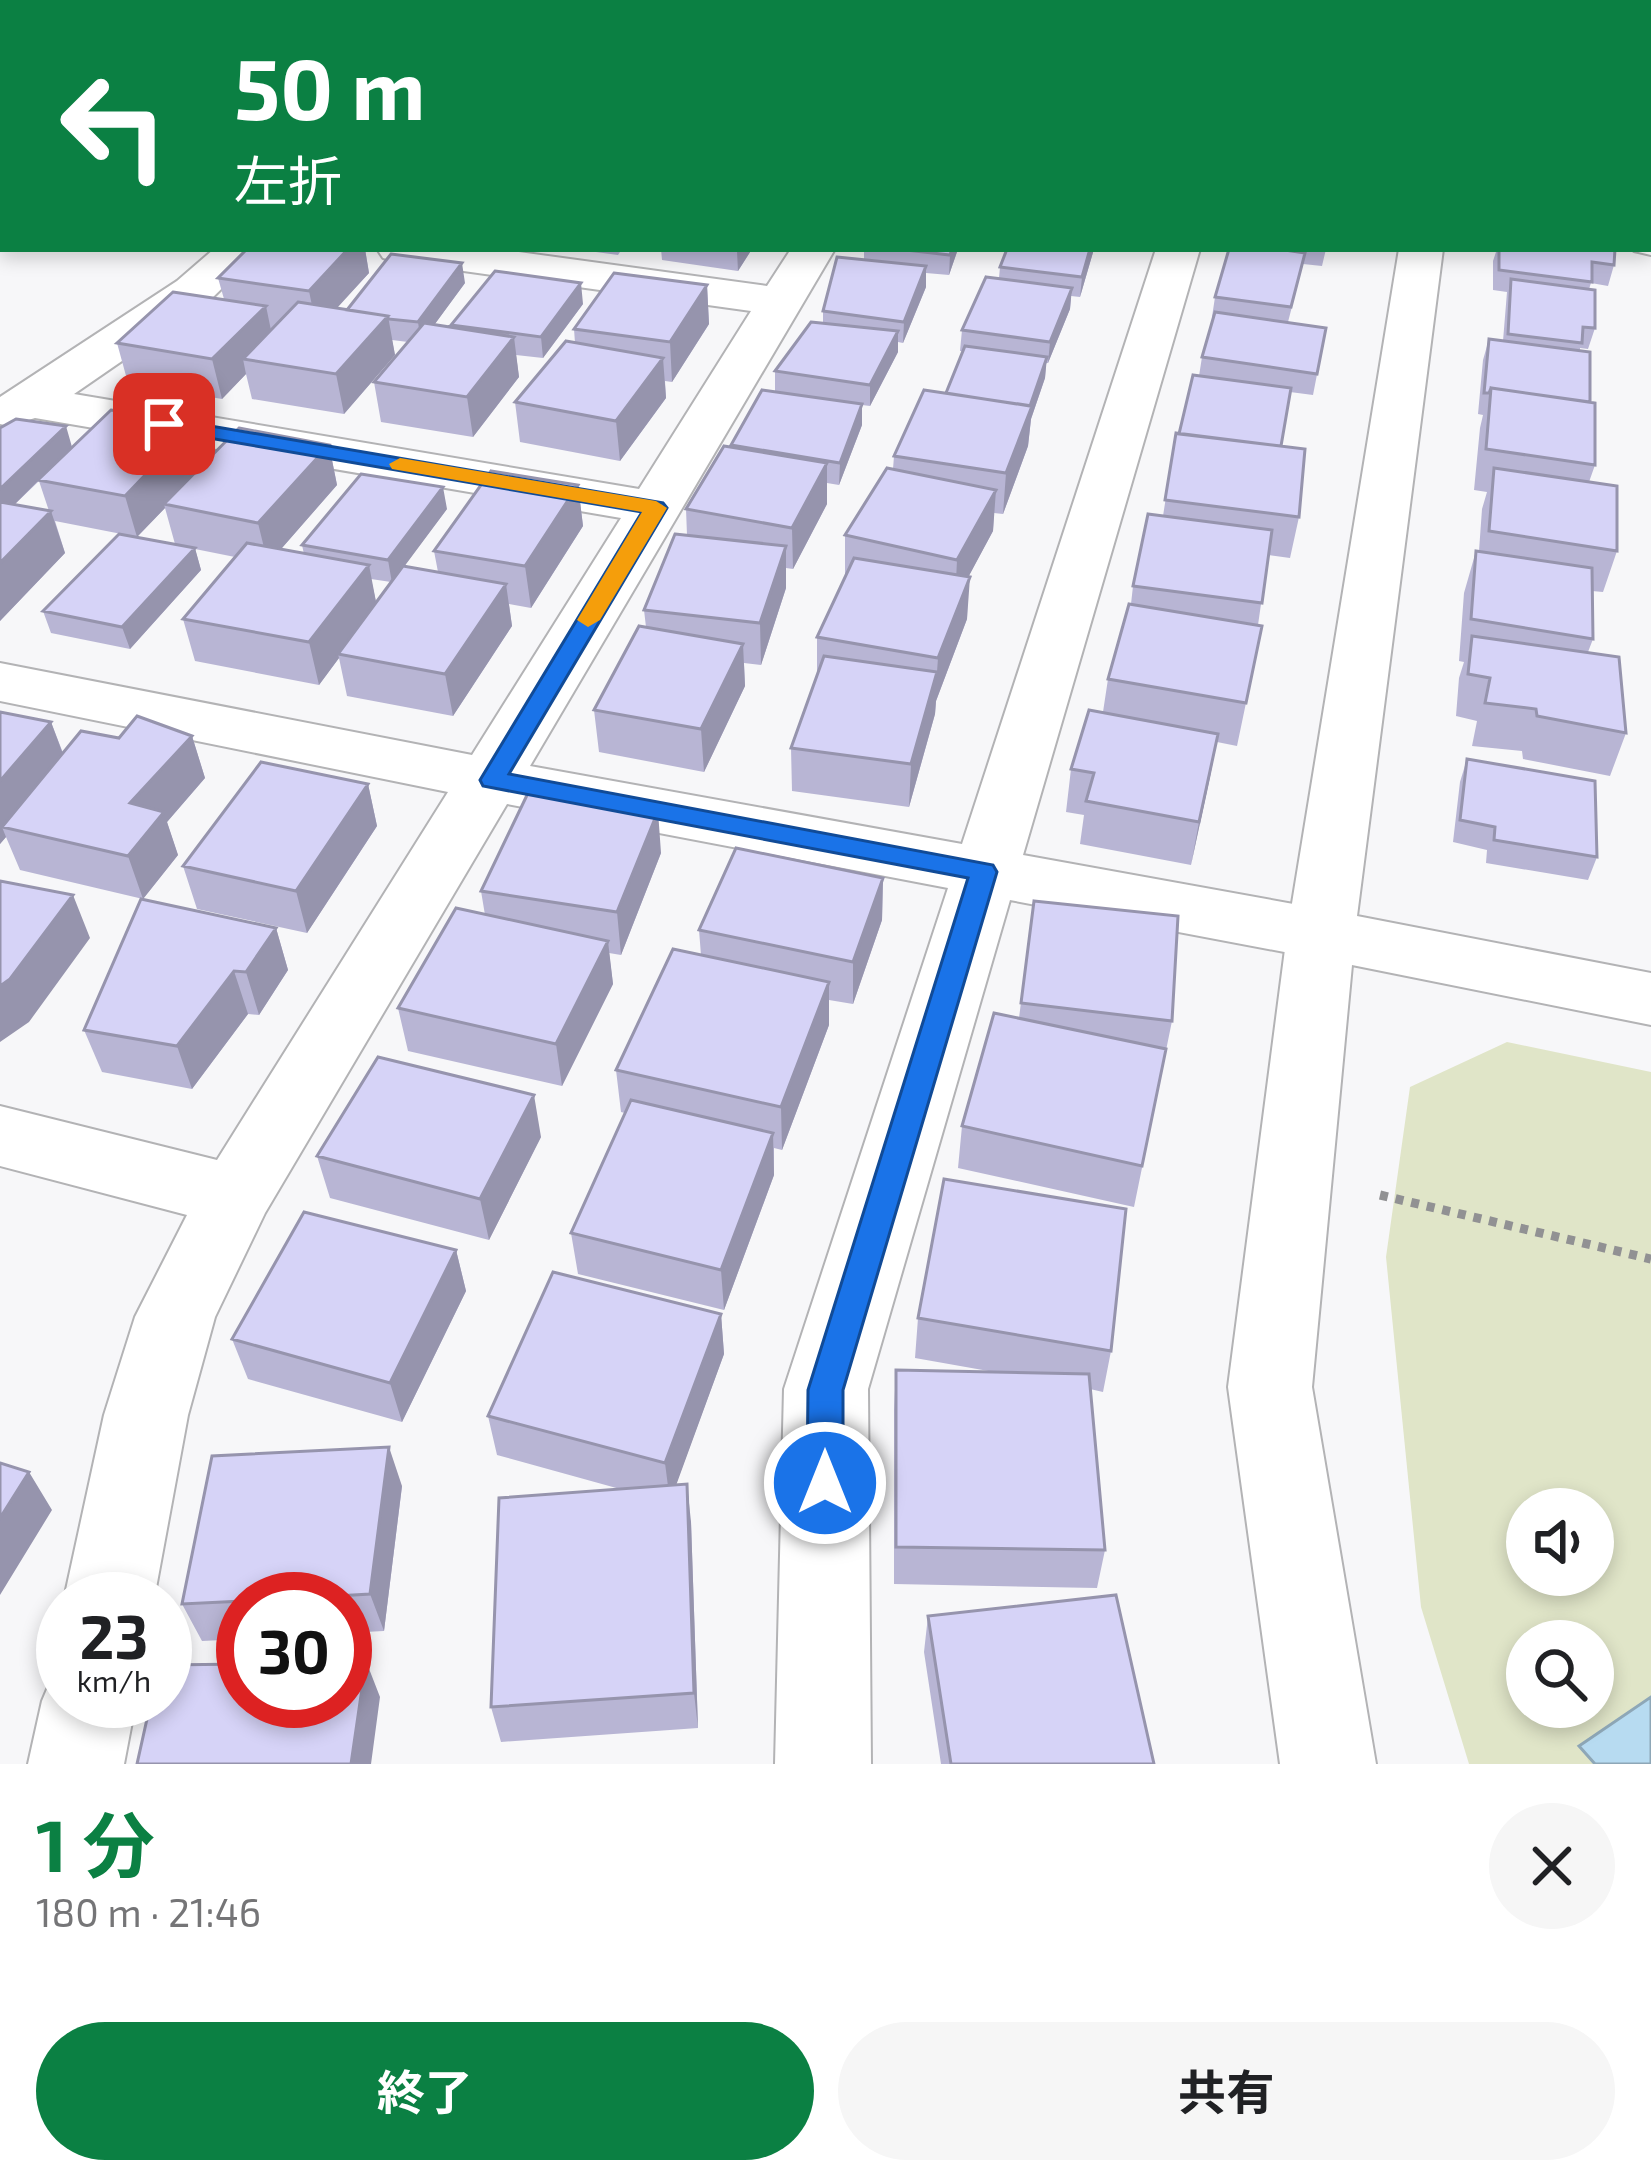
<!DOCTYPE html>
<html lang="ja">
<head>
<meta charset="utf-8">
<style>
	:root { --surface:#fff; --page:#f6f6f6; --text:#202124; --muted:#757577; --accent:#0b8043 }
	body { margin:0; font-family:"Exo 2","Noto Sans JP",sans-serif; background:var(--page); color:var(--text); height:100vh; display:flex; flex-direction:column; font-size:45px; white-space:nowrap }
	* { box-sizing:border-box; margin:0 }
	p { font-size:39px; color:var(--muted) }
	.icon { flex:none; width:66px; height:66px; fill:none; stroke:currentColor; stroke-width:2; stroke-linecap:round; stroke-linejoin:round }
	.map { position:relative; height:1764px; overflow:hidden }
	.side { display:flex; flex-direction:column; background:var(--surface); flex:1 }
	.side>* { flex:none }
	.banner { position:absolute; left:0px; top:0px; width:1653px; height:252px; box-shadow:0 6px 18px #0003; background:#0b8043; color:#fff; overflow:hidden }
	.tools { position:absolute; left:1506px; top:1488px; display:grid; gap:24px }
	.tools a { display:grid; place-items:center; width:108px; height:108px; border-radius:50%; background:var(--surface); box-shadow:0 6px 18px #0003; font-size:60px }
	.speed { position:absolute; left:36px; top:1572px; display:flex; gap:24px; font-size:60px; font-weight:700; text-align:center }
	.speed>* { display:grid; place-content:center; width:156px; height:156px; border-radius:50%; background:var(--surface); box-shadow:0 6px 18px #0003; line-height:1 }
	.speed small { font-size:30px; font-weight:400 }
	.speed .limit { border:18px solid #d22; background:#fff; color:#111 }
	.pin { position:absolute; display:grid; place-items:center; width:102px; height:102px; color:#fff; margin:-51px; border-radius:24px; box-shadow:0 6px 18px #0006 }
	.me { position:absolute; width:132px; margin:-66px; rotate:0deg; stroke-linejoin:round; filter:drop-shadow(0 0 9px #0008) }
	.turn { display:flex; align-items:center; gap:42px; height:252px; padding:0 36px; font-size:54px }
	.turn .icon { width:156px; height:156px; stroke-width:2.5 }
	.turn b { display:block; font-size:84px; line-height:102px }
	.round { display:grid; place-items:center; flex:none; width:126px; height:126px; border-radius:63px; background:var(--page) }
	.head { display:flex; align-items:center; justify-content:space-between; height:204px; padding:0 36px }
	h1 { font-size:72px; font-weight:700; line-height:90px; color:var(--accent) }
	.action { display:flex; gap:24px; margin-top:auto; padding:24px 36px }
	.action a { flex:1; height:138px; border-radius:72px; background:var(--accent); color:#fff; font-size:48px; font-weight:700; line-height:138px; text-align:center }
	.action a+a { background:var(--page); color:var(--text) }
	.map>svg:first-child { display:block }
</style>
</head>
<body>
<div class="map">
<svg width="1651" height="1764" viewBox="0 0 1651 1764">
	<rect width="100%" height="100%" fill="#f7f7f9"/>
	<path fill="#e0e5c8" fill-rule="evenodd" d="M1507,1042l144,30v692h-182l-48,-157 -35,-350 24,-170zM1527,1509h66v66h-66zM1527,1641h66v66h-66z"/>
	<path fill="#b7dbf1" stroke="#8ea7b7" stroke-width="3" d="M1651,1697v67h-56l-16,-18z"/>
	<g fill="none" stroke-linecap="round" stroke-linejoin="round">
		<defs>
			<path id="street" d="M232,0h40l-42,3z
				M636,0h39l-41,3z
				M1633,0h18v12l-1,-9z
				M1650,229l1,26 -17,-4 16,-2z
				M214,249h48l-53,52 -135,93 565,95 112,-178 -352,-49 -16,-4 -6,-9h120l270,37 24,-37h44l-305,517 432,78 194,-595h44l-177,606 298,54 24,8 10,17 -10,17 -24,8 -311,-59 -142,489 3,375h-96l9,-375 164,-501 -441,-84 -242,409 -50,104 -27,98 -34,184h-90l40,-184 31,-98 52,-102 -187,-49v-60l217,54 231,-368 -448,-91v-38l472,92 149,-237 -586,-100 -26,8 -9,-2v-27l177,-116z
				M63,1665v36h73l-12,63h-96l14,-63 14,-33z"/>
			<path id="secondary" d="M1435,0h36v3h-36z
				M1399,249h44l-86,667 294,57v52l-299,-60 -40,422 64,377h-96l-52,-377 59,-453z"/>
		</defs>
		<use href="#street" stroke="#b3b3b5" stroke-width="4"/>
		<use href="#secondary" stroke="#b3b3b5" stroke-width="4"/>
		<path stroke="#919193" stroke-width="9" stroke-dasharray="8 8" stroke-linecap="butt" d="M1380,1195l271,64"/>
		<use href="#street" fill="#fff" fill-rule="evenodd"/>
		<use href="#secondary" fill="#fff" fill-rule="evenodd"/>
	</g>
	<path fill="#b8b5d4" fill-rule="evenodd" d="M710,0h181v3h-181z
		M993,0h91l-1,3h-91z
		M1296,0h82v3h-83z
		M247,249h118l4,24 -33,35 11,2 118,-27 -31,42 18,3 -1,-3 132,-21 -40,54 -27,-3 3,22 -46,60 -92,-15 -7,-40 34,-40 -16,-2 3,15 -51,59 -92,-15 -6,-25 -24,25 -94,-16 -11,-40 107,-44 -6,-21z
		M574,249h48l-4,6z
		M661,249h91l-14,22 -76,-11z
		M864,249h94l-9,26 -23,-2v14l-23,56 -5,-1v10l-28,54 -8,-1v20l-23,60 -12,-2v21l-34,65 -7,-1v20l-25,77 -17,-2 1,23 -41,86 -105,-20 -5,-42 52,-83 -2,-17 43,-75 -1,-26 46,-61 -1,-3 44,-53v-21l48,-48v-12l41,-51z
		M1007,249h87l-14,48 -9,-1 -1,13 -22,54h-2l-1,15 -14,41 -3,27 -25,68 -9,-1 -1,18 -25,46 -1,42 -31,82 -1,13 -26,93 -117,-16 -1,-43 26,-74v-37l28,-60v-42l48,-66 1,-13 52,-63 17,-42h-3l2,-21 37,-52 1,-11z
		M1229,249h97l-4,17 -19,-2 -15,58 38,6 -13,67 -23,-3 -9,54 18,71 -9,41 -22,-3 -10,70 4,1 -25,120 -20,-4 -26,123 -111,-21 4,-29 -18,-3 5,-43 32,-57 5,-33 23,-75 2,-18 30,-70 13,-83 3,1 20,-58 3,-19 12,-39 -2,-1 3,-20z
		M1497,249h118l-1,16 -6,21 -17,-3 -2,6 6,39 -7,21 -8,-1v3l10,51 5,63 -6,17 28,69 -14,41 -11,-1 1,48 -5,13 38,81 -16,43 -87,-17 -1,-8 -50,-5 5,-25 -21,-5 3,-38 5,-16 -5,-1 5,-68 12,-42h3l3,-42 5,-17 -13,-2 6,-62 3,-13 -5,-1 5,-54 6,-21 14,2 4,-49 -14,-2v-29z
		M707,285l2,39 -37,58 -7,-1 1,17 -46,63 -100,-19 -5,-40 60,-59 -1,-14z
		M0,428l72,19 131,17 126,-19 8,40 -56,64 23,5 -2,-9 145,-36 -43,57 34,6 -4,-21 144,-66 5,41 -52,82 -22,-4 3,22 -59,90 -106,-20 -8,-38 -20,27 -124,-24 -12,-42 52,-62 -40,-8 6,21 -71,79 -79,-16 -8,-22 132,-67 -10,-36 -28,29 -82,-16 10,32 -65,68zM39,481l10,30 -35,-6zM371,579l20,3 -15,20z
		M0,712l51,10 12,31 56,-15 73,-2 13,42 -38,44 11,33 -35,44 -123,-29 -14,-33 -6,7z
		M1467,759l130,98 -9,23 -102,-17 1,-13 -34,-8 7,-60z
		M368,784l9,42 -70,107 -110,-24 -14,-43z
		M661,853l-40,102 -12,-2 4,31 -51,102 -154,-35 -10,-43 87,-93 -4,-24z
		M883,878l-1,42 -29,84 -24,-4v25l-47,125 -8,-2v27l-50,135 -146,-36 -7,-41 54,-120 -4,-1 -5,-42 85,-115 -2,-25z
		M1034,901l138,120 -38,186 -176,-39 4,-42 57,-108z
		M276,928l12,42 -29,45 -11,-1 -56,75 -90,-17 -18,-42z
		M541,1137l-52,103 -159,-42 -13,-42z
		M456,1250l10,41 -64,131 -154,-43 -16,-40z
		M721,1314l3,40 -48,130 15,38 7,206 -197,14 -10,-35 129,-218 -123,-34 -9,-39z
		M918,1318l193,33 -8,41 -13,-3 15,161 -8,38 -203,-4v-174l2,-40 98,2 -79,-14z
		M402,1486l-18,145 -39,2v-34h-102v40l-41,2 -20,-37z
		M928,1616l226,148h-213l-17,-112z"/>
	<path fill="#9694ad" d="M348,249h17l4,24 -52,57 -8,-39z
		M738,249h14l-14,22 -1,-20z
		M952,249h6l-9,26 1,-20z
		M1090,249h4l-14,48 2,-20z
		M462,263l3,20 -44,60 -3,-21z
		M926,266v21l-23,56 1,-21z
		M581,283l2,21 -40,54 -2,-21z
		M707,285l2,39 -37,58 -2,-40z
		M1072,288l-2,21 -22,54 2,-21z
		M266,306l8,39 -31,14 3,15 -24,25 -10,-40z
		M388,316l7,39 -51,59 -8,-40z
		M898,331v21l-28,54v-21z
		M514,337l5,40 -46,60 -6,-40z
		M1047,357l-2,21 -14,41 -3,27 -25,68 3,-41z
		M663,358l3,40 -46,63 -4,-40z
		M862,404v21l-23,60 1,-22z
		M193,425l11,41 -40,38 1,4 -28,29 -12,-41z
		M66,426l6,21 -69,69 -3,-8v-19z
		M329,445l8,40 -69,79 -10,-41z
		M827,463v41l-34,65 -1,-41z
		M578,485l5,41 -52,82 -6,-42z
		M443,487l4,22 -55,74 -4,-23z
		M996,490l-3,41 -38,71 2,-42z
		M51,511l14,42 -65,68v-58z
		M786,546v42l-25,77 -1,-42z
		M195,548l6,22 -71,79 -8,-22z
		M369,565l8,42 -39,47 1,4 -20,27 -10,-43z
		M970,577l-3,42 -31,82 -1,13 -26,93 2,-43 26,-92 1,-14z
		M506,584l6,42 -59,90 -8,-42z
		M743,644l2,42 -41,86 -3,-43z
		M51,722l16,43 -65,62 4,10 -6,7v-63z
		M1218,734l-8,43 -19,88 8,-43z
		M192,736l13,42 -38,44 11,33 -35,44 -15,-43 2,-53z
		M368,784l9,42 -70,107 -11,-42z
		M658,811l3,42 -40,102 -4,-43z
		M883,878l-1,42 -29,84v-42z
		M73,895l17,43 -61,84 -29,20v-56z
		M276,928l12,42 -29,45 -13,-43z
		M608,941l5,43 -51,102 -6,-42z
		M234,971l14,43 -56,75 -15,-43z
		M829,982v43l-47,125 -1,-43z
		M534,1095l7,42 -52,103 -9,-41z
		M773,1133l1,42 -50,135 -3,-40z
		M456,1250l10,41 -64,131 -12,-39z
		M721,1314l3,40 -54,148 -5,-39z
		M389,1447l13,39 -18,145 -14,-37z
		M29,1472l23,38 -52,85v-77z
		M687,1484l4,38 7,206 -4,-35z
		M366,1661l14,36 -9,67h-20z"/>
	<path fill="#d6d3f7" stroke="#9694ad" stroke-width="3" d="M721,0h74l-2,3h-45z
		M804,0h78l-2,3h-79z
		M1040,0h39l-1,3z
		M1117,0h84l-1,3h-84z
		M1307,0h26l29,3h-56z
		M1515,0h72v3h-72z
		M247,249h101l-39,42 -91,-13z
		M897,249h55l-2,6z
		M1007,249h83l-8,28 -82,-10z
		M1229,249h49l27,4 -14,54 -76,-10z
		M1499,249h116l-1,16 -22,-3v20l-93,-12z
		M391,254l71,9 -44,59 -30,-3v-3l-41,-6z
		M837,257l89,9 -22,56 -81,-11z
		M495,271l86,12 -40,54 -90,-12z
		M614,273l93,12 -37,57 -96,-13z
		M986,277l86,11 -22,54 -88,-12z
		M1511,279l84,11v38l-12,-1 -1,16 -74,-9z
		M173,292l93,14 -54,53 -95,-16z
		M298,302l90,14 -52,58 -93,-15z
		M1215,312l111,16 -9,46 -115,-17z
		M811,322l87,9 -28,54 -95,-14z
		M424,323l90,14 -47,60 -93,-15z
		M1489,339l101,13v50l-99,-14 -2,5h-5z
		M566,341l97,17 -47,63 -101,-19z
		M965,346l82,11 -17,49 -84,-13z
		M1193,375l98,13 -10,58 -102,-12z
		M1491,388l104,15v62l-109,-16z
		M762,390l100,14 -22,59 -109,-18z
		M924,390l108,16 -26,67 -112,-17z
		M111,410l82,15 -68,71 -87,-16z
		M16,419l50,7 -66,63v-61z
		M239,428l90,17 -71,78 -94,-19z
		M1176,433l129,16 -6,68 -134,-17z
		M724,446l103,17 -35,65 -106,-19z
		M887,468l109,22 -39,70 -112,-25z
		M1494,468l123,18v65l-128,-20z
		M491,471l87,14 -53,81 -91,-15z
		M361,474l82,13 -55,73 -86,-15z
		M0,502l51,9 -51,52z
		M1148,514l124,16 -10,73 -129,-17z
		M119,534l76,14 -73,79 -79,-16z
		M675,534l111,12 -26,77 -116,-13z
		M247,543l122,22 -60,77 -126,-23z
		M1476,551l116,17 1,71 -122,-20z
		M854,558l116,19 -32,81 -121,-21z
		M403,566l103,18 -61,90 -107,-20z
		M1129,604l133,22 -16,77 -138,-24z
		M639,626l104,18 -42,85 -107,-19z
		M1472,636l147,21 7,76 -89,-17 -1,-7 -51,-6 5,-25 -22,-4z
		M824,656l113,16 -26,92 -120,-16z
		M1089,710l129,24 -19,88 -113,-21 8,-28 -23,-4z
		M0,712l51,10 -51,59z
		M137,716l55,20 -62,67 34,9 -36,44 -126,-29 79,-96 38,7z
		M1467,759l128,22 2,76 -103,-17 1,-13 -35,-7z
		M261,762l107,22 -72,107 -113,-25z
		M529,791l129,20 -41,101 -136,-21z
		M736,848l147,30 -30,84 -154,-32z
		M0,881l73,14 -63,84 -10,7z
		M141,899l135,29 -30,44 -12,-1 -57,75 -93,-16z
		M1034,901l144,15 -6,105 -151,-18z
		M456,908l152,33 -52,103 -158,-36z
		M673,949l156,33 -48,125 -165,-37z
		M994,1013l172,36 -24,117 -180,-40z
		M378,1057l156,38 -54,104 -163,-43z
		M631,1100l142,33 -52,137 -150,-37z
		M944,1179l182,30 -15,142 -193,-33z
		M304,1212l152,38 -66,133 -158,-44z
		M553,1272l168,42 -56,149 -177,-47z
		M896,1370l193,4 16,176 -209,-3z
		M389,1447l-19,147 -85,5h-42v2l-61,3 30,-148z
		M0,1463l29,9 -29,46z
		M687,1484l7,209 -203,14 8,-209z
		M1116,1595l38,169h-203l-23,-148z
		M366,1661l-15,103h-214l14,-63h14v-36l78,-1v37h102v-39z"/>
	<path fill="#1a73e8" stroke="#114b97" stroke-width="3" d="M164,418l499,85 4,5 -158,266 484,91 4,7 -154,518v93l-5,12 -13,5 -13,-5 -5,-12 1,-93 160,-512 -485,-92 -3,-6 162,-268 -486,-83v-9z"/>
	<path fill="#f59e0b" d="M400,458l256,43 11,7 -67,112 -12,7 -11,-7 65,-108 -250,-43 -3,-5z"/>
</svg>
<div class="tools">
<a><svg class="icon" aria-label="sound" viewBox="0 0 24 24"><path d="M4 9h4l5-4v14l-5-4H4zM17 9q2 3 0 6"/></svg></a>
<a><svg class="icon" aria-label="search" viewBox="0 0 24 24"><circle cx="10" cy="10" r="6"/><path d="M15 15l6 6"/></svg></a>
</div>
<div class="speed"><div>23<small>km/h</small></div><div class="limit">30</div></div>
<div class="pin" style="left:164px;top:424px;background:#d93025"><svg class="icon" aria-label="arrive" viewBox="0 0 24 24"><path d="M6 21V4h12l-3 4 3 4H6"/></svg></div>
<svg class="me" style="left:825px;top:1483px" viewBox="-20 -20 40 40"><circle r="17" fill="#1a73e8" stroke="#fff" stroke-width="3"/><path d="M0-11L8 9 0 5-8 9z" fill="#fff"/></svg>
<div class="banner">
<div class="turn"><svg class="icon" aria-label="left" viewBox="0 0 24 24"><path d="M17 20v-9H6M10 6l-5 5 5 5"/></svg><div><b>50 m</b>左折</div></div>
</div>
</div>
<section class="side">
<div class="head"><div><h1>1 分</h1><p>180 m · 21:46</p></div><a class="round"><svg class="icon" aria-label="close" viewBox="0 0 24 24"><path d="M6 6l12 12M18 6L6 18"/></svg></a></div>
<div class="action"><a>終了</a><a>共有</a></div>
</section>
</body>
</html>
